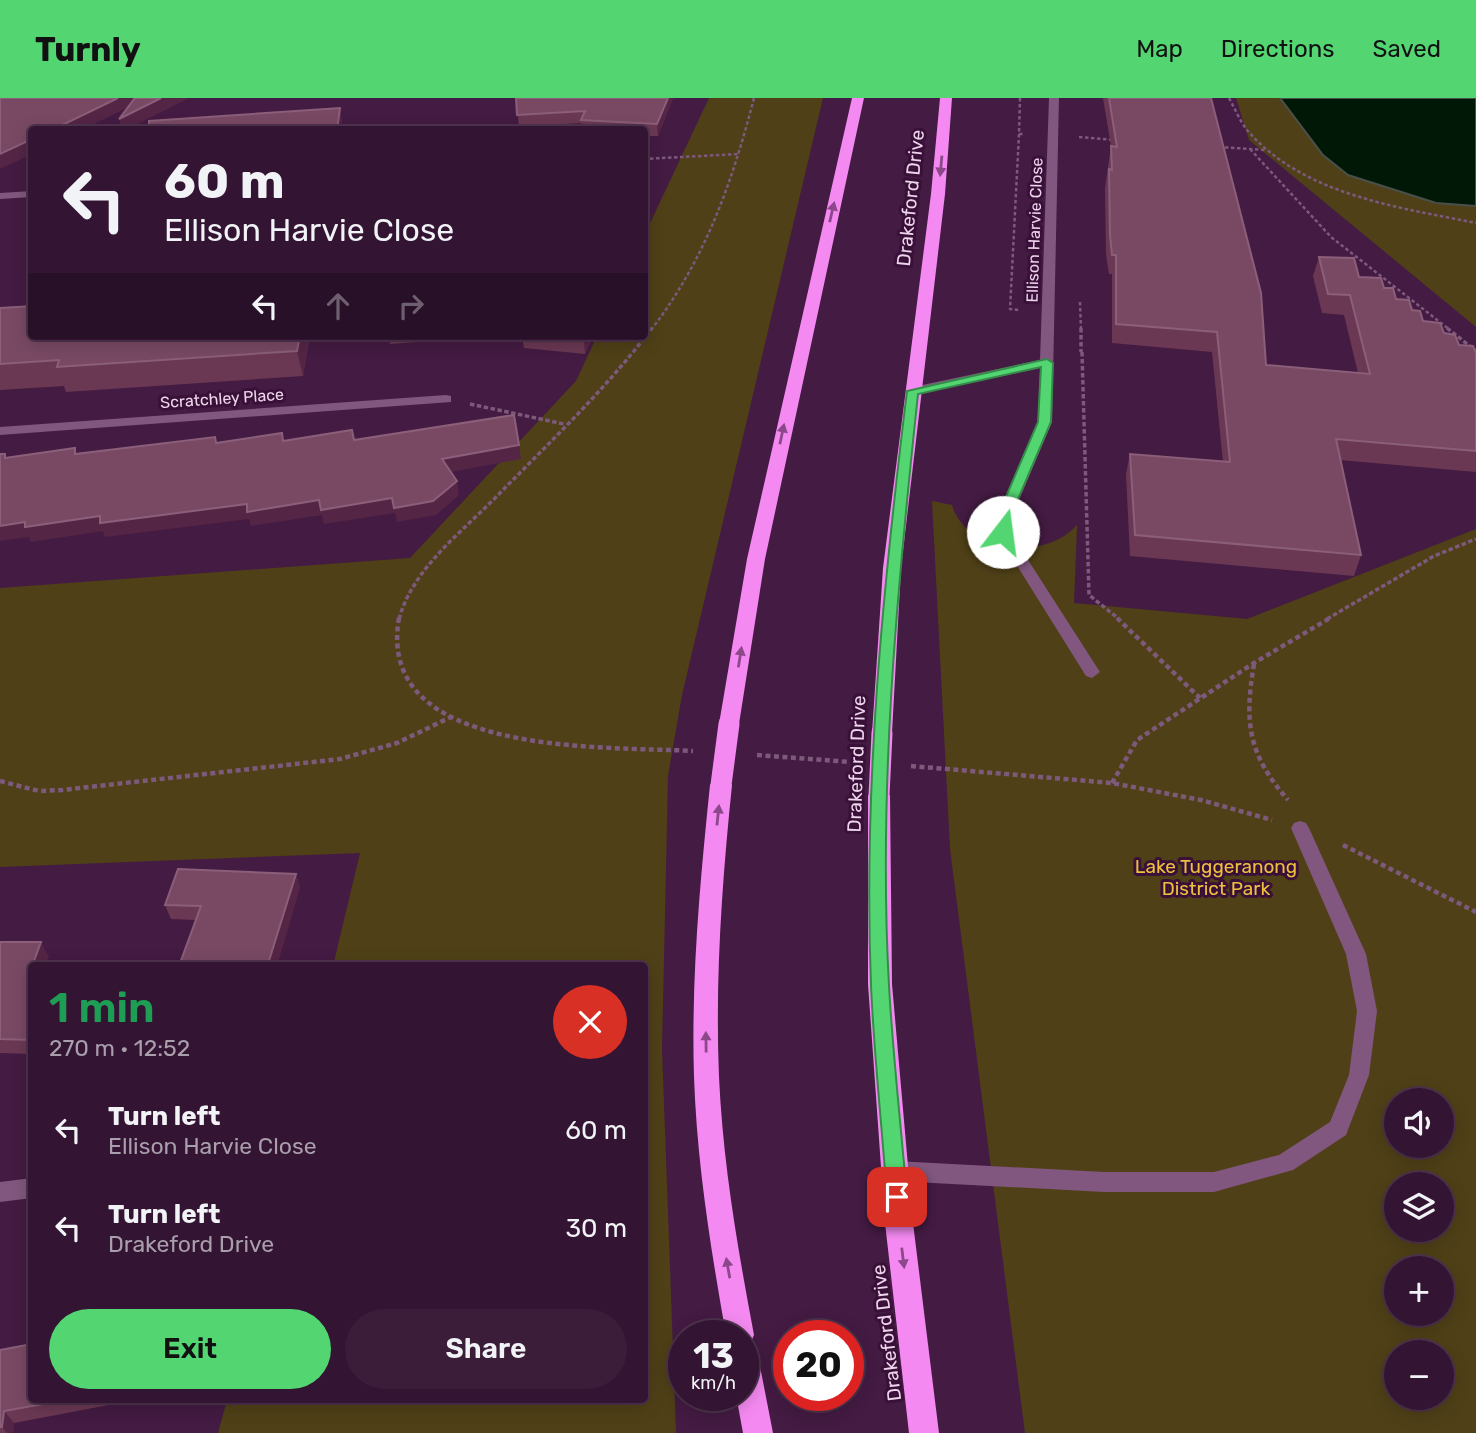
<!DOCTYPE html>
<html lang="en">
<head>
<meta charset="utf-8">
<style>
	:root { --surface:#331432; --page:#3b1d3a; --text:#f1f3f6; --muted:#a99eac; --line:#4e334d; --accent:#53d672 }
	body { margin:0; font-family:Rubik,sans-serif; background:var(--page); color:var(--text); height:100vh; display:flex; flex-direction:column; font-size:26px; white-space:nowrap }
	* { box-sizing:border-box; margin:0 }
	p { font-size:23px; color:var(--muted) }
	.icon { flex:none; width:38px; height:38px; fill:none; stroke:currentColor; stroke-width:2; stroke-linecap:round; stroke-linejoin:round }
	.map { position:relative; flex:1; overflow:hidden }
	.drawer { position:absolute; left:28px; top:864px; width:620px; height:441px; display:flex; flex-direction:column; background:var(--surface); border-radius:7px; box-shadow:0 4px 18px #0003,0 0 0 2px var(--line) }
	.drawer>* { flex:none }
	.top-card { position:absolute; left:28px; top:28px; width:620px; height:214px; border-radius:7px; box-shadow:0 4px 18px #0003,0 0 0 2px var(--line); background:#331432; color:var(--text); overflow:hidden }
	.tools { position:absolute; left:1384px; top:990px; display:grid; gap:14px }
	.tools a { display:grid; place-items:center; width:70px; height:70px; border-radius:50%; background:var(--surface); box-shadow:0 4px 18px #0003,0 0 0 2px var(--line); font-size:35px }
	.speed { position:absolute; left:668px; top:1222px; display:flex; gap:14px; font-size:35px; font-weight:700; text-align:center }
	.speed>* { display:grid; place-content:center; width:91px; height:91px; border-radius:50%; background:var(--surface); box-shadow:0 4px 18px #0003,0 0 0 2px var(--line); line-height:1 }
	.speed small { font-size:18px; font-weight:400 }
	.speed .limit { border:10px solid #d22; background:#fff; color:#111 }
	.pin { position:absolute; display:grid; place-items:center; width:60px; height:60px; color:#fff; margin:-30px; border-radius:14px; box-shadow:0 4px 10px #0006 }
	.me { position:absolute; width:77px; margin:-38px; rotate:15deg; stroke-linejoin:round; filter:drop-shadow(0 0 5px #0008) }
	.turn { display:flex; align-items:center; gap:24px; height:147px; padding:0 21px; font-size:32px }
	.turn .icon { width:91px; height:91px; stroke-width:2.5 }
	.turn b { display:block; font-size:49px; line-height:60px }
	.lanes { display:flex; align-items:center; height:66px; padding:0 21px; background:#0003; justify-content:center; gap:35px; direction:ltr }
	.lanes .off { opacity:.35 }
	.round { display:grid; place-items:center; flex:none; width:74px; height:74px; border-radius:37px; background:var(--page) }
	.headline { display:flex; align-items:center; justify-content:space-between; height:119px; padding:0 21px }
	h1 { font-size:42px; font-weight:600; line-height:52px; color:#1e9e55 }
	.primary-button { display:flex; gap:14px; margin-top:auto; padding:14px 21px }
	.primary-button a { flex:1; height:80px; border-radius:42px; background:var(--accent); color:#111; font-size:28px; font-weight:600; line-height:80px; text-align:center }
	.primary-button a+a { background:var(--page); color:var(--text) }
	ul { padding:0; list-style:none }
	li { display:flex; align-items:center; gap:21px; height:98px; padding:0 21px }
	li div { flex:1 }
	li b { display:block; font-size:26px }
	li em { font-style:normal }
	header { display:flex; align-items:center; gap:42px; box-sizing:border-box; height:98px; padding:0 35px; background:var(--accent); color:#111 }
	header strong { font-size:33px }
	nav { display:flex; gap:38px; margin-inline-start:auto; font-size:24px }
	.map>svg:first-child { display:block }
</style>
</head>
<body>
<header>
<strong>Turnly</strong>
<nav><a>Map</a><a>Directions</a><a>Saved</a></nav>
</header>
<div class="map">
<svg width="1476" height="1335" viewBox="0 0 1476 1335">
	<rect width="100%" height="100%" fill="#441b43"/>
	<path fill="#4f4017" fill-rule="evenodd" d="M709,0h114l-141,597 -14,81 -6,273 14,384h-458l9,-33h417v-434h-311l27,-113 -360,14v-279l410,-30 166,-177 21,-45h47v-100z
		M1236,0h240v229l-227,-187z
		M932,403l20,4c15,50 94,56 125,20l-3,78 173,16 229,-90v904h-451l-75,-584zM1396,1003h46v45h-46zM1396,1087h46v45h-46zM1396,1171h46v45h-46zM1396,1255h46v45h-46z"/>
	<path fill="#021806" stroke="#49504b" stroke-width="2" d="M1280,0h196v108l-40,-3 -88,-28 -25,-20z"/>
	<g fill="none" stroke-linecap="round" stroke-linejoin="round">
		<path stroke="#7d597c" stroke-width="2.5" stroke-dasharray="3.5 2.5" stroke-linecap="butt" d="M1020,0l-1,36h6
			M1229,0c6,11 11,23 18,32 56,65 150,77 229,93
			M1019,36l-9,175 9,1
			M1079,39l37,3
			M1219,49l47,3
			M1250,51l81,88 119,93
			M644,61l95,-5
			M1080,204l1,28
			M651,232c54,-70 81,-147 103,-232"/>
		<path stroke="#7d597c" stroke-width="3.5" stroke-dasharray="4.5 2.5" stroke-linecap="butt" d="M1081,230v24
			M1447,230l29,23
			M1082,254l7,243 30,24
			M470,306l94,20
			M399,521c14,-51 62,-86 98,-123 53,-54 109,-107 155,-168
			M1327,521l107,-63 42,-17"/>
		<path stroke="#7d597c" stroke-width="4.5" stroke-dasharray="5 3.5" stroke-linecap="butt" d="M399,520c-25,140 207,128 294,133
			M1117,520l83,80
			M1254,566c-10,59 -6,90 34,136
			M757,657l93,7
			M911,668l201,17 89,17 71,20
			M0,683l39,10 23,-1 278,-31 57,-16 54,-26
			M1112,685l25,-43 117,-77 76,-45
			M1343,747l133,67"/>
		<path fill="#81577f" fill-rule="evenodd" d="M1049,0h10l-7,324 -36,85 -6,25 90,140 -8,6 -6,-2 -90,-144 6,-25 36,-85 2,-54 -127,27 -7,-4 7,-4 127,-27z
			M32,93v6l-32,2v-6z
			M446,297l5,1v6l-451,33v-8z
			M1300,723l6,2 3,5 57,126 11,57 -8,64 -23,60 -53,35 -79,22h-110l-209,-11 -8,-3 -3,-7 3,-7 8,-3 209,11h110l65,-17 51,-33 19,-47 8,-64 -11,-57 -55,-126 3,-5z
			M32,1080v20l-32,4v-20z"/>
		<path fill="#f48af1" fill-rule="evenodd" d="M852,0h12l-99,461 -26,165 -10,7 -10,-7 28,-165z
			M940,0h12l-7,96 -44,374 -9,165 -3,5h-14l-3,-5 11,-165 48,-374z
			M721,679l8,3 3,5c-10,97 -17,195 -13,292 4,87 19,173 35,258l-4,9 8,12 15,77h-30l-7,-38h8v-60h-18c-15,-85 -29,-171 -32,-258 -3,-98 6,-195 16,-292l3,-5z
			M879,690l8,2 3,6 2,188 21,239 26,210h-30l-24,-210 -17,-239v-188l3,-6z"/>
		<path stroke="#f48af1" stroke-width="21" d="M721,687l8,-61
			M879,698l3,-63"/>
	</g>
	<path fill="#6b3853" d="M516,0h157l-15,38h-14v-6h-62l-1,-7 -62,4z
		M1103,0h108l55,267 92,8 -14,-58 -22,-2 -9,-37 6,-19 65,31 28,22 11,11 21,12 15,12 17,8v119l-136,-12 21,95 -7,21 -224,-20 -4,-82 4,-20 93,8 -11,-110 -100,-9v-69h-3l-3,-20 -1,-66 6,-42z
		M0,210l310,28 -7,40 -237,16 -2,-6 -64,4z
		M388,238h95v1l-93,7z
		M522,238h71l-8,18 -61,-6z
		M296,776l4,14 -121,78 17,-46 -25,-1 -6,-14z
		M0,844l49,15 -17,9v88l-32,-1z
		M0,1252l32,50h103l-121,23 -1,10h-13z"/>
	<path fill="#552546" d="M118,0h29l-65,32h-30z
		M161,0h28l-63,32h-4l-3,-11z
		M668,0h5l-15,38 -1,-12z
		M340,10l2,13 -1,9h-4z
		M32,41v15l-32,15v-15z
		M300,238h10l-7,40 -6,-25z
		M586,238h7l-8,18 -1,-14z
		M519,347l2,14 -76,14 -3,-14z
		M457,383l2,14 -23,20 -39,7 -3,-14z
		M392,400l3,15 -71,11 -2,-9 -71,11 -2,-7 -144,18 -2,-6 -72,11 -2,-5 -29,4v-15l25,-4 222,-18 72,-4z
		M296,776l4,14 -23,78 -9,-2z
		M41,844l8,15 -4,9h-13z
		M4,1313l10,12 -1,10h-6l-5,-6z"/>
	<path fill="#794964" stroke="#8b5e79" stroke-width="2" d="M0,0h118l-66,32h-20v9l-32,15z
		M135,0h26l-42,21z
		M516,0h152l-11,26 -76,-4 4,-9 -68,4z
		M1109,0h102l50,195 5,72 104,9 -20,-79 -22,-1 -9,-37 35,1 5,19 22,1 3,10h9l3,11 13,1 3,10 8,1 3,10 17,2 4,10 11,2 4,10 14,1 3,7v98l-140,-12 25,116 -226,-20 -5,-81 100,8 -13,-130 -101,-8v-69h-4l-2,-20 -1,-66 3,1 -1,-24 6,1z
		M340,10l-3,22h-188v-9z
		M32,208v30h268l-3,15 -240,16 2,-7 -59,4v-56z
		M541,238h45l-2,4z
		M514,317l5,30 -77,14 15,22 -24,20 -39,7 -2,-10 -71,12 -2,-10 -72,12v-8l-147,19v-7l-75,11v-5l-25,4v-72h5v4l70,-10v6l140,-17 1,6 66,-10 1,8 69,-11 2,10z
		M178,771l118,5 -28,90 37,2h-126l22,-60 -36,-1z
		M0,844h41l-13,35h4v63l-32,-1z
		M32,1246v56h33l-61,11 -2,16h-2v-77z"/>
	<defs><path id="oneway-solid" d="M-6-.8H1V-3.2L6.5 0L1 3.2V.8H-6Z" transform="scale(1.75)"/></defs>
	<g fill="#8d478b">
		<use href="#oneway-solid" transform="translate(941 68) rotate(95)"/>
		<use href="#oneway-solid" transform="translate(832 114) rotate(-77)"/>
		<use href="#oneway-solid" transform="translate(782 336) rotate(-78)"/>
		<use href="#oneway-solid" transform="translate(740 559) rotate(-81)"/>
		<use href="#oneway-solid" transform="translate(718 717) rotate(-84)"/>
		<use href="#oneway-solid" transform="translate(706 944) rotate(-91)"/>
		<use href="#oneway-solid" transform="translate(903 1160) rotate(83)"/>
		<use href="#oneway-solid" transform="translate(728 1170) rotate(-100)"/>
	</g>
	<path fill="#53d672" stroke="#368b4a" stroke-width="2" d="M1047,261l6,4 -2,59 -36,84 -7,29 -12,-3 6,-26 36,-84 3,-55 -123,27c-21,196 -40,395 -29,592 4,70 12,141 18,211l-3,6 -7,3 -7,-3 -3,-6c-5,-71 -13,-141 -16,-212 -8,-198 12,-397 36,-594z"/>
	<g text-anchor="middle" stroke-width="6" stroke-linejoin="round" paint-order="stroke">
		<g font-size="16" fill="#eed4ec" stroke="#391138">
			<text transform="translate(1034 132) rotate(-88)" y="6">Ellison Harvie Close</text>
			<text transform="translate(222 300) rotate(-4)" y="6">Scratchley Place</text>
		</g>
		<g font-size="19" fill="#eed4ec" stroke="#391138">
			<text transform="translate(910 100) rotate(-84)" y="7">Drakeford Drive</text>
			<text transform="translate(856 666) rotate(-88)" y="7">Drakeford Drive</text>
			<text transform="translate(886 1235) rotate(-97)" y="7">Drakeford Drive</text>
		</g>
		<g font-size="19" fill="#eec03e" stroke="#391138">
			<text x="1216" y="775">Lake Tuggeranong<tspan x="1216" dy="22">District Park</tspan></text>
		</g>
	</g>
</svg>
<div class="tools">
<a><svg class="icon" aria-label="sound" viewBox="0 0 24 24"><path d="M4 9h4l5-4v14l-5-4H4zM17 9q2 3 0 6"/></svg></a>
<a><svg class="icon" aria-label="layers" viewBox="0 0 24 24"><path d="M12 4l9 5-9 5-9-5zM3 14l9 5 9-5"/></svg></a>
<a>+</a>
<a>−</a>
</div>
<div class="speed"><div>13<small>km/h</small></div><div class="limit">20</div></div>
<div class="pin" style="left:897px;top:1099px;background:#d93025"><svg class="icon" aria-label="arrive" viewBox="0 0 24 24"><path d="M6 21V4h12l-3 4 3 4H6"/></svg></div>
<svg class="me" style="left:1003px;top:434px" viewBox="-20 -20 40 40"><circle r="19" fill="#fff"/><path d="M0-13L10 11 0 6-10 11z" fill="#53d672"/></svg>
<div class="top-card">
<div class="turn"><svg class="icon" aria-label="left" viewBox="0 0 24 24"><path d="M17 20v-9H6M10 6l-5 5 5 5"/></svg><div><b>60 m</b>Ellison Harvie Close</div></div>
<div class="lanes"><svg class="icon" aria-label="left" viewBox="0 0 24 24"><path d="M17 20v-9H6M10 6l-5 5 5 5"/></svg><svg class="icon off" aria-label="ahead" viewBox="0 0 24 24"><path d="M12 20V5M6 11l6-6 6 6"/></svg><svg class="icon off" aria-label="right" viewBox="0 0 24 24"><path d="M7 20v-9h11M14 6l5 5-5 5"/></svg></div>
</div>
<section class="drawer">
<div class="headline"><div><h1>1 min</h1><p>270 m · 12:52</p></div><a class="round" style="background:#d93025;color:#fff"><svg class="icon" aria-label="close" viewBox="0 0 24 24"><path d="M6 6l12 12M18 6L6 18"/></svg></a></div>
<ul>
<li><svg class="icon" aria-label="left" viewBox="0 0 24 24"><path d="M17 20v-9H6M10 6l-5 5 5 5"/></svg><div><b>Turn left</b><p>Ellison Harvie Close</p></div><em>60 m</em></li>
<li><svg class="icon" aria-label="left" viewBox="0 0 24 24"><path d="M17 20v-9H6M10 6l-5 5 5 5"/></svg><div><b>Turn left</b><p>Drakeford Drive</p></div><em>30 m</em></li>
</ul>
<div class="primary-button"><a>Exit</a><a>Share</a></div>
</section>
</div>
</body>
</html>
